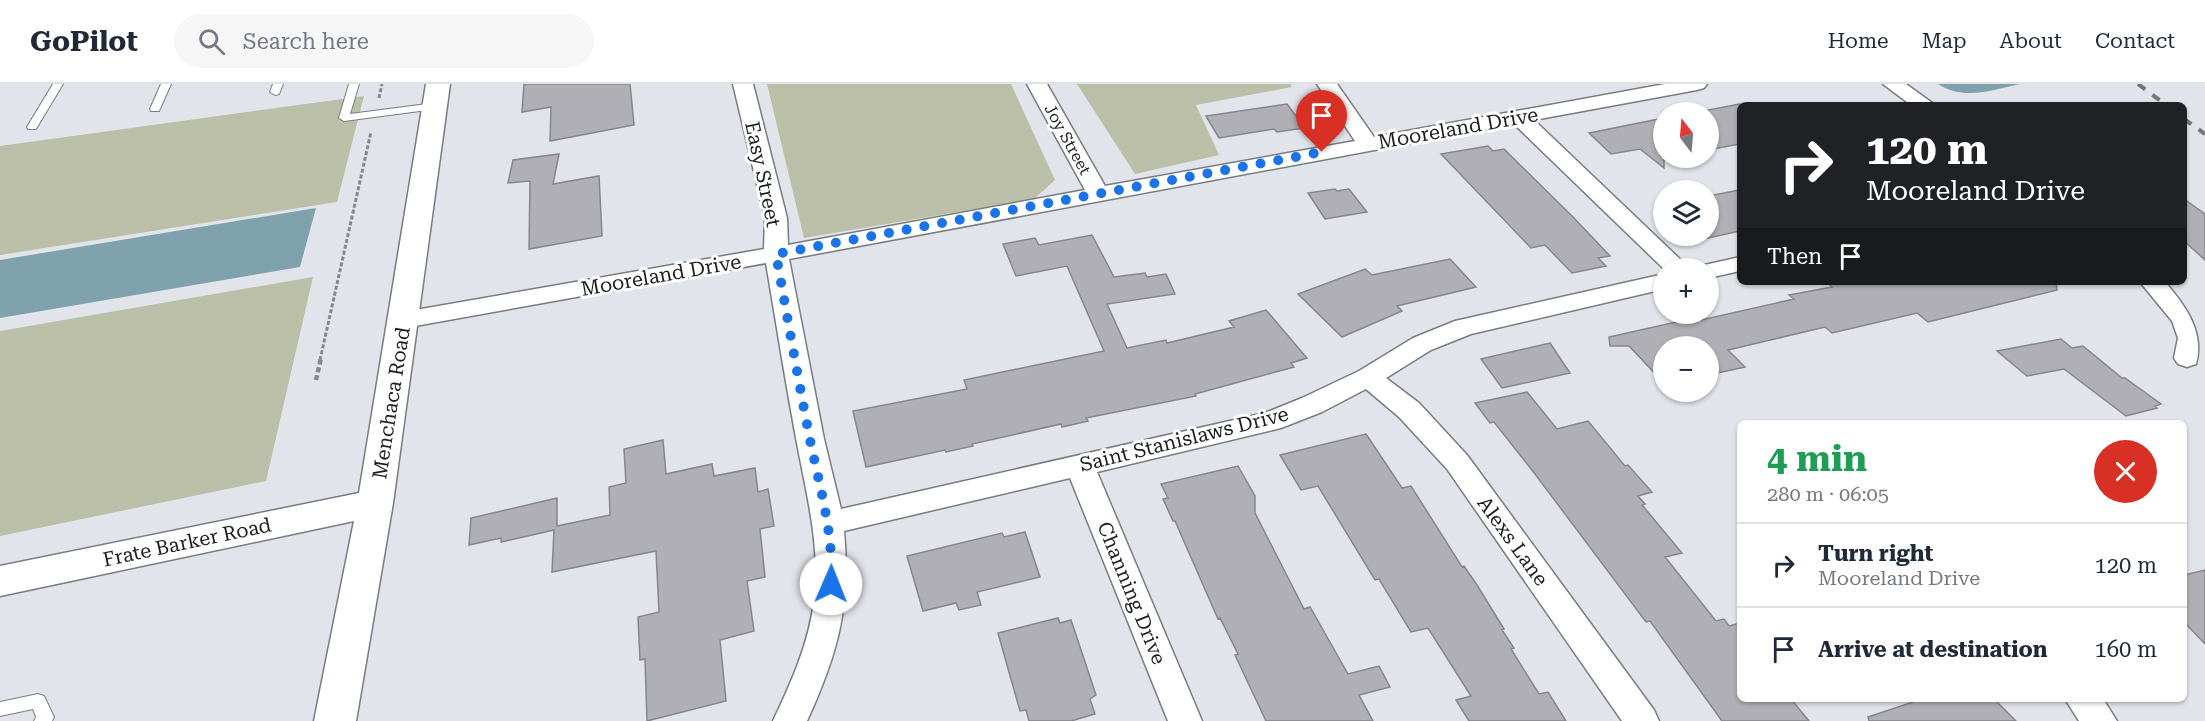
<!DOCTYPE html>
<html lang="en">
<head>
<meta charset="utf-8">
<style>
	:root { --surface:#fff; --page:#f6f6f7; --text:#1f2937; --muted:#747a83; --line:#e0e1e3 }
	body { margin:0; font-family:"Roboto Serif",serif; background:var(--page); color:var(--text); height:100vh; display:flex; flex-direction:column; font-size:22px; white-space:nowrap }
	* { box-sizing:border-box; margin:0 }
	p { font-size:20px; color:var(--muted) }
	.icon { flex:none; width:33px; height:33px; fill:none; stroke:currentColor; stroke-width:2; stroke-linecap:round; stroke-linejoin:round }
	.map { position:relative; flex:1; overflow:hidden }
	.details { position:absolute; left:1737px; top:336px; width:450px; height:282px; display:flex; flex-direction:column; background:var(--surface); border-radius:9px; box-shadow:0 2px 4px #0004 }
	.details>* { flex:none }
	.guide { position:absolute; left:1737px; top:18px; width:450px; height:183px; border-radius:9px; box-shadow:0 2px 4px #0004; background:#202124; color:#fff; overflow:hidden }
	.needle { width:39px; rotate:344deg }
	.fabs { position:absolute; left:1653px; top:18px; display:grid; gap:12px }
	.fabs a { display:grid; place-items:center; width:66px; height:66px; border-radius:50%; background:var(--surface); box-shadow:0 2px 4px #0004; font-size:30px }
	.pin { position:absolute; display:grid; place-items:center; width:51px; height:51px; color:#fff; margin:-62px -26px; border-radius:50% 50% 50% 0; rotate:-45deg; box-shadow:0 0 6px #0007 }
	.pin .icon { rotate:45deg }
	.me { position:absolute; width:66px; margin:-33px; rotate:1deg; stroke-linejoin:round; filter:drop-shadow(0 0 4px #0008) }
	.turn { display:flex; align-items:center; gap:21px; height:126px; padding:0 30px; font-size:27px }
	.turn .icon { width:78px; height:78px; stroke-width:2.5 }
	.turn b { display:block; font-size:42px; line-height:51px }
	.then { display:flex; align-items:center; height:57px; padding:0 30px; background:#0003; gap:12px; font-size:22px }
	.round { display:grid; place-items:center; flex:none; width:63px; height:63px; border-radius:32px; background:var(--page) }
	.headline { display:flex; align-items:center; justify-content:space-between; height:102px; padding:0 30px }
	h1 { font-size:36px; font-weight:700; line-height:45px; color:#1e9e55 }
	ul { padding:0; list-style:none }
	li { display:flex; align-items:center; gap:18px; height:84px; padding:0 30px; border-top:2px solid var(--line) }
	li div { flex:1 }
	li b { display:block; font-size:22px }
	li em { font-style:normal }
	header { display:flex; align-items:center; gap:36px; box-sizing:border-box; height:84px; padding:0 30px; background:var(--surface); border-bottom:2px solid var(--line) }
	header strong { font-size:28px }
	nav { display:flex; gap:33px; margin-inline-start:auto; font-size:21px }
	.search { width:420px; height:54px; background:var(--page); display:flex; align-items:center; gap:15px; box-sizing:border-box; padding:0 21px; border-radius:33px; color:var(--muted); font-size:22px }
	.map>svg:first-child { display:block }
</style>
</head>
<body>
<header>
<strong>GoPilot</strong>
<div class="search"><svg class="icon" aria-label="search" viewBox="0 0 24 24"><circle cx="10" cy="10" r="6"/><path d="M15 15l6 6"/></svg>Search here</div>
<nav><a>Home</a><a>Map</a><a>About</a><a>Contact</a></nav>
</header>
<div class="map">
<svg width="2205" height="637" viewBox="0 0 2205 637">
	<rect width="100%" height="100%" fill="#e1e4ea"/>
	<path fill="#bcbfa8" d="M767,0h244l44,96 -21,19 -230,39z
		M1077,0h213l2,3 -96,18 23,50 -84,19z
		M364,12l-27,106 -337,53v-109z
		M313,193l-47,204 -266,55v-205z"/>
	<path fill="#7fa1ab" d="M1938,0h82c-29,6 -56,17 -82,0z
		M316,124l-16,59 -300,51v-58z"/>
	<path fill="#b0afb5" stroke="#86858a" stroke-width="1.5" d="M524,0h106l4,41 -84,16 1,-34 -29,5z
		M1287,20l18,24 -28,4 -3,-3 -55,9 -13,-22z
		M1740,20v40l-32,6v-40z
		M1664,34v50l-24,-19 -29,5 -22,-21z
		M1488,62l5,5 11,-2 69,68 37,39 -12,2 8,8 -34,7 -27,-28 -14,3 -90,-94z
		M559,70l-6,30 46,-8 3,60 -73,13 1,-68 -22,2 5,-23z
		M1335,105l2,2 12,-2 18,23 -42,7 -17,-26z
		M1740,106v41l-32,7v-42z
		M2184,115l21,15v46l-21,-19z
		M1092,151l22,42 31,-4 2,4 19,-3 9,20 -68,10 20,44 39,-8 1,3 67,-16 -5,-6 37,-11 41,48 -16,5 3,4 -99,27 1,2 -110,22 2,3 -26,6 -1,-3 -89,20 1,2 -27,6 -1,-2 -79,17 -13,-56 114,-22 -3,-9 140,-29 -37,-85 -51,10 -13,-32 32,-6 4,7z
		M1450,175l26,28 -79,19 5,5 -60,26 -44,-43 67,-25 7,6z
		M1826,198h230l1,8 -129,32 -11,-9 -85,20 -7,-6 -97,23 17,17 -37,8v-29h-44v37l-35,-37h-19l-1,-9 76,-17 3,3 106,-24 -5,-4 43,-8z
		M2061,255l11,9 11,-2 39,32h3l36,26 -6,2 2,2 -31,8 -62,-47 -37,7 -30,-25z
		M1550,259l20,30 -68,15 -21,-29z
		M1527,308l30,37 31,-8 37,45 3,-1 24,27 -14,4 7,8 -3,1 40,48 -17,4 51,64 8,-2 5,7 11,-3v76h51l18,22h-87l-72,-100 -4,1 -111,-148 -41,-52 -4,1 -15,-20z
		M1366,350l36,54 9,-2 51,81 2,-1 13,19 27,44 -2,1 12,18 -3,1 28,45 9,-2 18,29h-97l-13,-21 15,-4 -43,-68 -17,4 -32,-53 -4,1 -57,-94 -17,4 -21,-35z
		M663,356l3,34 46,-10 2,12 41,-8 3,24 10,-3 6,37 -14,3 5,48 -18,4 7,50 -34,9 6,61 -79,20 -2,-62 -5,1 -2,-43 21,-5 -3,-61 -104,21 2,-42 -53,12v-4l-32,7 2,-27 86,-20v28l53,-11 -1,-28 17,-4 -2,-34z
		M1238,382l17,30v17l49,96 6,-2 38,67 31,-8 11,21 -31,8 14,26h-107l-31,-66 3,-1 -18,-36 -2,1 -43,-98h-2l-10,-22 5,-1 -7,-14z
		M1025,448l15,45 -63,15 4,13 -22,5 -3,-7 -33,8 -16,-55 95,-23 2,4z
		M2205,486v74l-21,-22v-47z
		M1058,534l2,5 11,-3 25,75 -6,4 5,15 -24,7h-42l-3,-11 -6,1 -22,-78z
		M1922,615h72l22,22h-147l-1,-4z"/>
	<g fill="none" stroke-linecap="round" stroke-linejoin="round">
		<defs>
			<path id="lane" d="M53,0h10l-27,45h-8l-1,-2z
				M161,0h10l-12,27h-8l-1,-2z
				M273,0h10l-4,10 -4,1 -5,-3z
				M349,0h10l-9,30 85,-11 5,3 -5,3 -91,12 -5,-3z
				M38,610l6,2 10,21 -2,4h-18l2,-4 -3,-8 -33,7v-14z"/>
			<path id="street" d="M733,0h20l34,134 1,27 297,-55 -58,-106h20l58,102 250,-45 -38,-57h20l37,53 291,-53h42l-3,4 -7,2 -163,30 150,143 4,5 -24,1 -150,-145 -725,135 35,180 17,70 424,-96 37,-15 57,-27 54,-33 42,-17 209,-47v15l-193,45 -40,16 -45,28 33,25 48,52 187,255 5,11h-37l-175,-252 -48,-52 -33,-28 -44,23 -41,16 -184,44 105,249h-34l-98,-243 -226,53c7,75 -6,122 -37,190h-34c18,-38 36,-78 41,-120 7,-56 -8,-108 -18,-163 -11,-58 -20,-117 -30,-175l-362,65 -9,-2 -4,-6 4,-6 9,-2 360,-63 1,-31z
				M1883,0h23l29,21h-24z
				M1740,173v14l-32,7v-10h-10l2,-2z
				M2140,198h25c20,23 40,50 31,82l-9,3 -9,-3 -4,-6 4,-20 -6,-17z
				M2065,615h38l14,22h-38z"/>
			<path id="secondary" d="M426,0h24l-57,419 -37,218h-42l40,-200 -354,75v-30l359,-73z"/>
		</defs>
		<use href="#lane" stroke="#787b80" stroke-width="2"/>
		<use href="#street" stroke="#787b80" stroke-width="3"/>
		<use href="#secondary" stroke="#787b80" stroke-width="3"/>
		<path stroke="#86888d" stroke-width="3" stroke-dasharray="4 2" stroke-linecap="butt" d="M379,14l3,-14
			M320,276l51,-228"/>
		<path stroke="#86888d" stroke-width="4.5" stroke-dasharray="5 3" stroke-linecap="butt" d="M316,296l5,-22"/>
		<use href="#lane" fill="#fff" fill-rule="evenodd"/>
		<use href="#street" fill="#fff" fill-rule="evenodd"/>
		<use href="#secondary" fill="#fff" fill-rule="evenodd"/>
		<path stroke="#737579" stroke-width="4" stroke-dasharray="9 9" stroke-linecap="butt" d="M2138,0l28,21
			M2184,35l21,15"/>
	</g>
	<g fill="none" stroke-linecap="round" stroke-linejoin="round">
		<path stroke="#1a73e8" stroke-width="10" stroke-dasharray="0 18" d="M831,500c3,-49 -11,-96 -21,-144 -12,-62 -23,-124 -34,-186l546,-102"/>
	</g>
	<g text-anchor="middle" stroke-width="6" stroke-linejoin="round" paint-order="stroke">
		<g font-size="16" fill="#1c1d1f" stroke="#fff">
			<text transform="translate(1068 55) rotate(61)" y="6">Joy Street</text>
		</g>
		<g font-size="20" fill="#1c1d1f" stroke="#fff">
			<text transform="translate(1458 44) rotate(-10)" y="7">Mooreland Drive</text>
			<text transform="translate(763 90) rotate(78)" y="7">Easy Street</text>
			<text transform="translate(661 191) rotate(-10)" y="7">Mooreland Drive</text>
			<text transform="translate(391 319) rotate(-81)" y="7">Menchaca Road</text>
			<text transform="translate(1184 355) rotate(-14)" y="7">Saint Stanislaws Drive</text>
			<text transform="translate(1513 457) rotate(54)" y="7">Alexs Lane</text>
			<text transform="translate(187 458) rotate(-12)" y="7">Frate Barker Road</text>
			<text transform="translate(1132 509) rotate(68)" y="7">Channing Drive</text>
		</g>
	</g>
</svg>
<div class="fabs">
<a><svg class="needle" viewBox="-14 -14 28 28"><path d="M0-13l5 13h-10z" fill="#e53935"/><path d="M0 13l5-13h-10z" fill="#747a83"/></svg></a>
<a><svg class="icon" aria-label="layers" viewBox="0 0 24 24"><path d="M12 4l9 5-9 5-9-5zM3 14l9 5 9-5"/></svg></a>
<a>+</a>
<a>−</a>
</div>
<div class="pin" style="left:1322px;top:68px;background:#d93025"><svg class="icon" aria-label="arrive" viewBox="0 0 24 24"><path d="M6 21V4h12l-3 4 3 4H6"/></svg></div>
<svg class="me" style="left:831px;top:500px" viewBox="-20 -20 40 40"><circle r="19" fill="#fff"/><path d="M0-13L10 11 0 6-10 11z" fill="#1a73e8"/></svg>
<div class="guide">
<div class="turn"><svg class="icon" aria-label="right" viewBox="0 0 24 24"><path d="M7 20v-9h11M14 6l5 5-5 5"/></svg><div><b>120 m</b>Mooreland Drive</div></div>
<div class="then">Then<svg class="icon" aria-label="arrive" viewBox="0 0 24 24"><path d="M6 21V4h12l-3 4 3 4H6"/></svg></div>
</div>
<section class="details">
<div class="headline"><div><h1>4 min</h1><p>280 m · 06:05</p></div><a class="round" style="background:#d93025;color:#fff"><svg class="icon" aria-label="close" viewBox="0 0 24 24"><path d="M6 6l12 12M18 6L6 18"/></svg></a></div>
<ul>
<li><svg class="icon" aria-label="right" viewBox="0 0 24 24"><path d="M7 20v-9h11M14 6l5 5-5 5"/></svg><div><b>Turn right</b><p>Mooreland Drive</p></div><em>120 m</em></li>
<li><svg class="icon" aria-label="arrive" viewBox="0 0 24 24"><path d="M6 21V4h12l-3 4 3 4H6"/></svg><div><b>Arrive at destination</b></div><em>160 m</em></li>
</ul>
</section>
</div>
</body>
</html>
